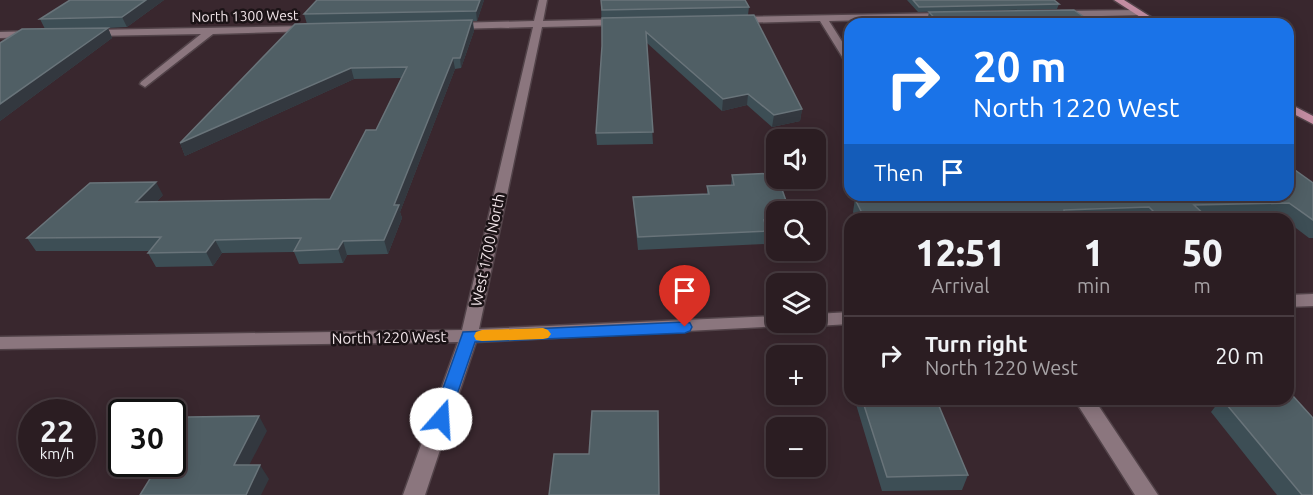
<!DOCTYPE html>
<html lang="en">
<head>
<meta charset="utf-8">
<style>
	:root { --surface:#2b1d22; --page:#33262a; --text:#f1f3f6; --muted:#a6a2a5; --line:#473b40 }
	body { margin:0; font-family:Ubuntu,sans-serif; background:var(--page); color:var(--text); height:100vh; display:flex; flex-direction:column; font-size:22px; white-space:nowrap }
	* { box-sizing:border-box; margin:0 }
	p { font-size:20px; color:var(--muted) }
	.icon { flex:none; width:33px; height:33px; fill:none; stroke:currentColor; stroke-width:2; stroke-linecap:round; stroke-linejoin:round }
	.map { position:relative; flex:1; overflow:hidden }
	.side { position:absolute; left:844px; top:213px; width:450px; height:192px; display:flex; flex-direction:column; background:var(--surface); border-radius:18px; box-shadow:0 3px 15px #0003,0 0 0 2px var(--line) }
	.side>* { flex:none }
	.guide { position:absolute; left:844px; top:18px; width:450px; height:183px; border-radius:18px; box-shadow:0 3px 15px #0003,0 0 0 2px var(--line); background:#1a73e8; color:#fff; overflow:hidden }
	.tools { position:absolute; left:766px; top:129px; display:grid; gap:12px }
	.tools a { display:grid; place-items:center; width:60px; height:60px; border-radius:12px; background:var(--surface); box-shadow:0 3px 15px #0003,0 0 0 2px var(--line); font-size:30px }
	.speed { position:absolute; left:18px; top:399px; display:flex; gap:12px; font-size:30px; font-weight:700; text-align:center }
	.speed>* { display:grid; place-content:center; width:78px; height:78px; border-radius:50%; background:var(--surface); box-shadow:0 3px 15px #0003,0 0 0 2px var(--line); line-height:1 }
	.speed small { font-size:15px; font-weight:400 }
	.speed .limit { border:3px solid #111; border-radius:9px; background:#fff; color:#111 }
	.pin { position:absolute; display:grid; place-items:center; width:51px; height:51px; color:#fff; margin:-62px -26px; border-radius:50% 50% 50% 0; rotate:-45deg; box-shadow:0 0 6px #0007 }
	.pin .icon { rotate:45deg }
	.me { position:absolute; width:66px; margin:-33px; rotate:19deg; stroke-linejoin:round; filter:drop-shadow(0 0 4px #0008) }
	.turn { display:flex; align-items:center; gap:21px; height:126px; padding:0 30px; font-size:27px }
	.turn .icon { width:78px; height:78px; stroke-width:2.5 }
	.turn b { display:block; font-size:42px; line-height:51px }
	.then { display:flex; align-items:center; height:57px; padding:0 30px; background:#0003; gap:12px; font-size:22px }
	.eta { display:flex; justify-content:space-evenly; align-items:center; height:102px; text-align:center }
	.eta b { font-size:36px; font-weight:800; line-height:42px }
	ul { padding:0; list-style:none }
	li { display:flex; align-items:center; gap:18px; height:78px; padding:0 30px; border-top:2px solid var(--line) }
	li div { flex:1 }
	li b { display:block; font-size:22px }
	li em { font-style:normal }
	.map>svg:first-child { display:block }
</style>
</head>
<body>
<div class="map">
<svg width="1313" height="495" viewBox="0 0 1313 495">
	<rect width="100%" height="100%" fill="#39272e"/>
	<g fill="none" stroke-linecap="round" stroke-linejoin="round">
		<defs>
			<path id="minor" d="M539,0h8l-4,21 80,-2 4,3 -4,3 -81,2 -63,302 298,-13v6h8l-2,4 -307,16 -51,153h-22l55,-153 -458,7v-12l462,-7 71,-303 -78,2 -5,-3 5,-3 79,-2z
				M1139,10l4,3 -1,2 -81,2 -4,-3 4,-3z
				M947,13l4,3 -1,2 -121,3 21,33v10l-4,-1 -26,-42 -83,2 -4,-3 4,-3z
				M308,26l3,1v4l-98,3 -68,53 -5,-3 1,-2 60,-48 -109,2 -5,-3 5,-3z
				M0,32l35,-1 5,3 -5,3 -35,1z
				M1313,294v12l-25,1v-12z
				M850,312v12l-34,2 -7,-4h7v-8z
				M1074,399h20l64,96h-23z"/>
			<path id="major" d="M1114,0h10l38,24h-11z
				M1288,103l25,13v8l-25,-13z"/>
		</defs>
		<use href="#minor" stroke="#524349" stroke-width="3"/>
		<use href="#major" stroke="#524349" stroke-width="3"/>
		<use href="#minor" fill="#8b767e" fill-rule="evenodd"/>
		<use href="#major" fill="#c38da2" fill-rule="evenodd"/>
	</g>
	<path fill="#3d4e55" d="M70,0h94l-37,27 -19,1 4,10 -112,83v-78l45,-14 -5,-10z
		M317,0h167l-7,21h-4l1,10 -13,37 -6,1 -55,143 2,6 -14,36 -41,1 -4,8 -44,1 -5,-12 -72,1 -9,13 -57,1 -8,-14 2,-2h-114l-9,-13 136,-43 -7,7 174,-3 46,-69 25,-52 -47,1 -169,77 -5,-13 127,-119 -3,-10z
		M601,0l148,7 -1,8 54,94 -2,12 -28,6 -25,-22 -25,6 -75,-68 6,101 -56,1 -1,-12 6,-87z
		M907,0h147l5,4 -2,5 -139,3z
		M929,12l165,12h-166l-1,-2z
		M732,175l45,37v21l-10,1 -1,10 -128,6 -4,-40 -1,-13 74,-3v-8l24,-1z
		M1313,183v55h-4l-21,-16v-3h-3l-4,-3 -73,1 1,2h-353l-3,-7 2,-13z
		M855,399h81l32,76 -6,15 -80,1 -27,-90z
		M1221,399h67l25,96h-36l-66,-83z"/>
	<path fill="#33383f" d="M146,0h18l-37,27 -5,-10z
		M480,0h4l-7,21 -1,-10z
		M472,20l2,11 -13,37 -1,-10z
		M108,28l4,10 -112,83v-17z
		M453,58l2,11 -55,143 2,6 -14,36 -4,-14 10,-35z
		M351,68l3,11 -169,77 -5,-13z
		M748,94l-1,11 -25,6 1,-12z
		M802,109l-2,12 -28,6 2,-12z
		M156,182l7,13 -19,20 -8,-13z
		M215,240l7,13 -9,13 -7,-14z
		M343,241l4,14 -4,8 -5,-14z
		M259,416l8,15 -25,48 -8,-14z
		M260,465l9,14 -8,16h-15z"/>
	<path fill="#505f65" stroke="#69747a" stroke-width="1.5" d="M70,0h76l-24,17 -82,2z
		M317,0h163l-4,11 -172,3z
		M601,0h144l4,7 -147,3z
		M913,0h141l5,4 -140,3z
		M1074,10l20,14h-154l-11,-12z
		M754,15l48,94 -28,6 -26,-21 -25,5 -77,-67 7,100 -57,1 6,-87v-28z
		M472,20l-12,38h-7l-59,147h5l-15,35 -41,1 -5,8 -44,2 7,-13 -86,2 -9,12 -58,1 13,-16 -134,1 63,-55 66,-1 -20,20 194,-3 36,-69h10l31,-63 -56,1 -171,75 115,-119z
		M108,28l-108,76v-61l22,-14z
		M1288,165l25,18v37l-24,-17 -95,2 15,14h-48l-12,-12 -85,3v5l3,4h-202l-10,-20 110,-4h323z
		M776,173l1,5h1l12,34h-13v8h-13l3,11 -129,6 -5,-40 76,-3 -2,-8 27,-1 -2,-10z
		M1288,396h5l20,22v77h-11l-80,-96h66z
		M862,399h74l32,76 -81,2z
		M592,411h66l1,84h-110l5,-41h35z
		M259,416l-25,49h26l-14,30h-106l19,-31h13v-22l16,-25z"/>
	<path fill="#1a73e8" stroke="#114b97" stroke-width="1.5" d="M685,322l5,1 2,4 -2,4 -5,2 -210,9 -28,82 -6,2 -7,-2 -2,-5 31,-87z"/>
	<path fill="#f59e0b" d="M543,328l5,2 3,4 -3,4 -5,1 -61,2 -6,-1 -2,-4 2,-4 6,-2z"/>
	<g text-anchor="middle" stroke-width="5" stroke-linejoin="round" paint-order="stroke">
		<g font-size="14" fill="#f1e5e9" stroke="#1b1316">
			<text transform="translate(245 16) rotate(-1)" y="5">North 1300 West</text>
		</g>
		<g font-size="15" fill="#f1e5e9" stroke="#1b1316">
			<text transform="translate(488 250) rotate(-78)" y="5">West 1700 North</text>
			<text transform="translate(389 338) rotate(-1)" y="5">North 1220 West</text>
		</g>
	</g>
</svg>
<div class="tools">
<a><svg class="icon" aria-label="sound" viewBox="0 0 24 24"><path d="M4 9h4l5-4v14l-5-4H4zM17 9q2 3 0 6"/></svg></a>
<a><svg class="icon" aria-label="search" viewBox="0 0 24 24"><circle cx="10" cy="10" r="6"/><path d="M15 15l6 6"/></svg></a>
<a><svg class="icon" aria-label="layers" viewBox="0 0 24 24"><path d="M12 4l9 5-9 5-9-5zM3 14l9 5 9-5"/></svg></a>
<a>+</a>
<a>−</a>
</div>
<div class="speed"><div>22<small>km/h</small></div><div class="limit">30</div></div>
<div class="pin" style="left:685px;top:327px;background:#d93025"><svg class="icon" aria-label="arrive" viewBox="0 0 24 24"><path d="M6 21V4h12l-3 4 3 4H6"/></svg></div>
<svg class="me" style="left:441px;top:419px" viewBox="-20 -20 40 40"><circle r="19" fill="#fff"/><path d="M0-13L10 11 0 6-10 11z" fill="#1a73e8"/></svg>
<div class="guide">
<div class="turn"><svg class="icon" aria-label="right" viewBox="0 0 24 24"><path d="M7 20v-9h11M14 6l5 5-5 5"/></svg><div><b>20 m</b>North 1220 West</div></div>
<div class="then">Then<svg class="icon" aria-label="arrive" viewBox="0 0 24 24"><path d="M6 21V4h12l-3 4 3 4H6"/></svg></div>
</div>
<section class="side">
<div class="eta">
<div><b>12:51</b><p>Arrival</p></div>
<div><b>1</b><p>min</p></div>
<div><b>50</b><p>m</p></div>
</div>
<ul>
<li><svg class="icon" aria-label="right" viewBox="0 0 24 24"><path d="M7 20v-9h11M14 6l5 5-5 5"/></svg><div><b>Turn right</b><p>North 1220 West</p></div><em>20 m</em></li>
</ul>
</section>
</div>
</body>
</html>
